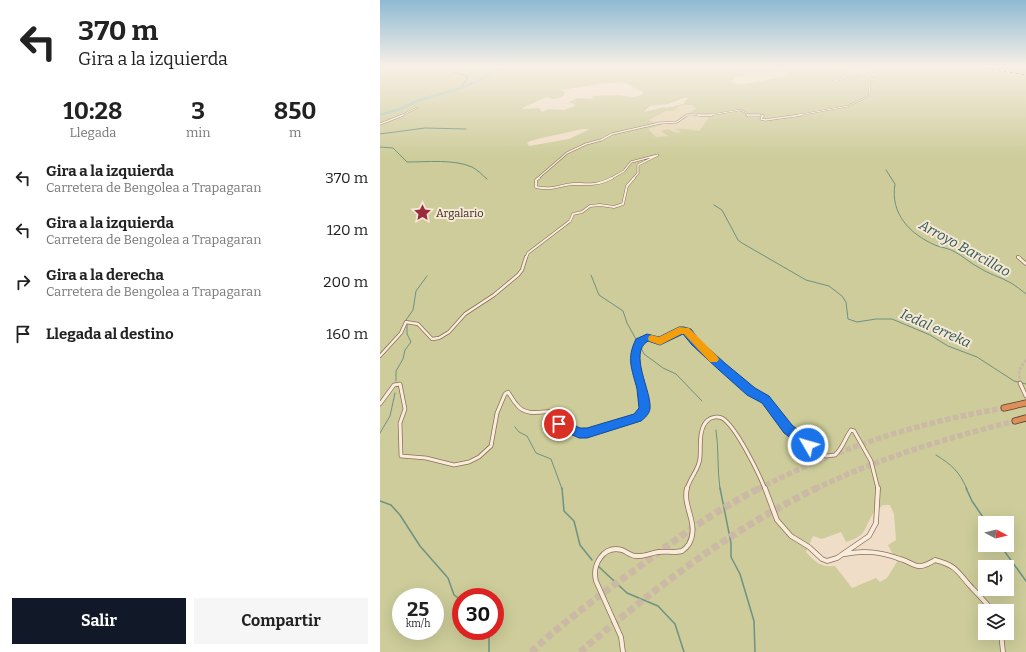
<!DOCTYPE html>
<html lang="es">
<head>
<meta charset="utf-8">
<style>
	:root { --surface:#fff; --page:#f6f6f6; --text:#222; --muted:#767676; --accent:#111827 }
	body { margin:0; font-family:Bitter,serif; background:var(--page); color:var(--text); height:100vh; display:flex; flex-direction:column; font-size:15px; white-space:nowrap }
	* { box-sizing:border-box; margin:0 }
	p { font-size:13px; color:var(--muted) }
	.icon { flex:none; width:22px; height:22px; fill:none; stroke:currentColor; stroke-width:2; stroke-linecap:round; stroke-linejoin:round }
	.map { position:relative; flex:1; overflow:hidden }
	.sheet { display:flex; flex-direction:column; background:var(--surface); width:380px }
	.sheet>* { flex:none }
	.banner { background:#fff; color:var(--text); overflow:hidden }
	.needle { width:26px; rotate:97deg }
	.tools { position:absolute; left:598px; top:516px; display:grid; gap:8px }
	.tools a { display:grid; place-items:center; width:36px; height:36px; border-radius:0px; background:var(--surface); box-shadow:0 4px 16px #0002; font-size:20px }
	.speed { position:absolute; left:12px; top:588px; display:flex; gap:8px; font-size:20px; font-weight:700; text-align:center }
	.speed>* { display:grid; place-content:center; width:52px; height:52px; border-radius:50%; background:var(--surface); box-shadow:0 4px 16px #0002; line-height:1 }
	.speed small { font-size:10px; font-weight:400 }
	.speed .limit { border:6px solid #d22; background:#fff; color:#111 }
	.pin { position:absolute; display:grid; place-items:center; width:34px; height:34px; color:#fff; margin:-17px; border:2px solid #fff; border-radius:50%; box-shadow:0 1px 4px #0007 }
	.me { position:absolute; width:44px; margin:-22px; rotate:308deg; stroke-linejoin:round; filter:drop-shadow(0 0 3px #0008) }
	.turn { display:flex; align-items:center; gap:14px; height:84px; padding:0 12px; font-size:18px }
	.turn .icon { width:52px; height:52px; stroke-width:2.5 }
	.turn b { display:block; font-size:28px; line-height:34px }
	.eta { display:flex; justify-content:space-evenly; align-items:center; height:68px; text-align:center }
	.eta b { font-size:24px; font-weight:700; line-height:28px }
	.action { display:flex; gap:8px; margin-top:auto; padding:8px 12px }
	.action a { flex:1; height:46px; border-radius:0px; background:var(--accent); color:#fff; font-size:16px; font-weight:700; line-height:46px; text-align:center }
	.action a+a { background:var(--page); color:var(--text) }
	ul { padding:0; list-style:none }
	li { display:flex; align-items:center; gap:12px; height:52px; padding:0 12px }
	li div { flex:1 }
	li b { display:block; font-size:15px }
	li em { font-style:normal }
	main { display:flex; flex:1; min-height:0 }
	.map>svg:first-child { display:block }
</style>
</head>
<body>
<main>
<section class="sheet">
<div class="banner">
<div class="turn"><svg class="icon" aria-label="left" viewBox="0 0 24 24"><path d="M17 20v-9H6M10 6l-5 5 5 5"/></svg><div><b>370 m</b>Gira a la izquierda</div></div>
</div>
<div class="eta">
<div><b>10:28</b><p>Llegada</p></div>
<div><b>3</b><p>min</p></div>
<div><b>850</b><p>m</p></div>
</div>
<ul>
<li><svg class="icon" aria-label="left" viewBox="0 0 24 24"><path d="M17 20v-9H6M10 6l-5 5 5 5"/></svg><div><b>Gira a la izquierda</b><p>Carretera de Bengolea a Trapagaran</p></div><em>370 m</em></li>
<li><svg class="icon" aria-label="left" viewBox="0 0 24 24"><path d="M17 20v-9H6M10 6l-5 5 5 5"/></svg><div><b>Gira a la izquierda</b><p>Carretera de Bengolea a Trapagaran</p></div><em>120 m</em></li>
<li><svg class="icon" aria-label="right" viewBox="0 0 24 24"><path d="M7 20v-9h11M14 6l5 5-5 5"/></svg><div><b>Gira a la derecha</b><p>Carretera de Bengolea a Trapagaran</p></div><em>200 m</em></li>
<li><svg class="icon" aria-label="arrive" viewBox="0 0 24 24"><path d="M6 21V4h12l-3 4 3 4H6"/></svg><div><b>Llegada al destino</b></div><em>160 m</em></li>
</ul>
<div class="action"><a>Salir</a><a>Compartir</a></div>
</section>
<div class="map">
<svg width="646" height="652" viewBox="0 0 646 652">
	<rect width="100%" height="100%" fill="#efddc7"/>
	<path fill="#e5d6b4" d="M305,105h8l4,3 -19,13h-6l7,1 10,-7 20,2 -10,14h-15l-7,-2 4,3 -5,1 -8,-4 -7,2 7,5 -12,1 -6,-5 -2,-3 13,-4 3,-3h5l-5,-1 -8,2 -7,-4 17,-8h8l6,-5z"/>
	<path fill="#cdcc9a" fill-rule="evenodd" d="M0,67h487h-10l-9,3 18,6 1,-1h12l-5,-2 2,-2 -6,-3h2l-1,-1h155v585h-646zM397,70l13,4c-8,4 -41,10 -50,10 -3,0 -6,-1 -9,-2l4,-5 8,-1 2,-2h20zM242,82c8,2 13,7 21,10l-1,3 -9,2 -17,-2 -23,1 -1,3 -14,-1 -9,4 7,3 -11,5 -16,-1 -7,3 -3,-4 -15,1 -2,-1 25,-11c6,3 12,2 17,-2l1,-3 -5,-2 39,-6zM304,98h4l-5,6 -17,4 -2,-1 -20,5 6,-6 18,-2zM305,105h8v2l4,1 -20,13 -21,2 -7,-3 17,-9h8l6,-5zM309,115l20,2 -10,14c-8,-1 -17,-3 -24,-2l6,3 -5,1 -8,-4 -7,2 7,5 -12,1 -8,-8 13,-4 3,-3 13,1zM203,129h7l-21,10 -40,7 -2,-3 3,-2c18,-5 35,-8 53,-12zM503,505h7l4,9 2,26 -8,5 9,17 -10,16 -7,4 -4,-4 -24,10 -17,-22c-16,1 -18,-3 -29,-14l7,-16 9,3 19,-7 5,10c19,-6 17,-10 25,-25 2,-5 8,-8 12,-12zM605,523h22v22h-22zM605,567h22v22h-22zM21,597h34v34h-34zM81,597h34v34h-34zM605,611h22v22h-22z"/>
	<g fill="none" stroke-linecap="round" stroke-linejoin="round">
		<path stroke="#6e9284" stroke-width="1" d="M73,72l14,4v3l-7,9
			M0,134l45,-6 41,1
			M0,147l13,1 14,14c20,0 47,-3 65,5 6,3 10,8 15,12
			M506,170l9,14c-5,30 15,50 40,61 7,3 14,3 20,7 8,4 15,11 23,15 10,7 23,10 33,16 5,3 10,7 15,11
			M334,205l8,5 16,30 4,3 64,37 23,6 13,10 4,6 2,17 9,3 19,-3h16l38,16 18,11 29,11 37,24 12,3
			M211,275l8,20 24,16 4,12 10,18
			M26,320l7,-10 3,-19 11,-15
			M260,346l4,8 19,14 13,6 26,27
			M16,381v-10l7,-12 2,-9 6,-8 -4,-8v-10
			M135,427l4,5 8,4 9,17 15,6 11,30
			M336,430c3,19 1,39 4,59
			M0,433l10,-17 5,-23
			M556,455c16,10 23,16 31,34"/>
		<path stroke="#6e9284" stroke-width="1.5" d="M182,488l2,23 10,10 6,24 12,15
			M340,488l11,55v14l9,17 14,47 1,31
			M586,488l6,13 15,22
			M0,501l11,4 9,10 20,31 28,32 6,17 7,5
			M620,545l26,36
			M218,566l29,27 31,13 17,18 9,28
			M109,631v21"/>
		<path stroke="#a8c3b7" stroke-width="2.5" d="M0,115l20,-6 17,-8 49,-15 16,-7 13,-9 12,-3"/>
		<path stroke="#cbb9a6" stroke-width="3" stroke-dasharray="3 1.5" stroke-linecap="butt" d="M640,383l-1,-13 7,-10"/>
		<path stroke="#cbb9a6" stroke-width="5.5" stroke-dasharray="5.5 2.5" stroke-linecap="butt" d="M378,489c80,-41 158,-66 246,-81
			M435,489c64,-31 132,-51 200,-68"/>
		<path stroke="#cbb9a6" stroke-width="7" stroke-dasharray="7 3.5" stroke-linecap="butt" d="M151,652c35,-32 73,-60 112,-88 37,-28 75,-55 117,-76
			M200,652c74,-63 149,-122 237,-164"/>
		<defs>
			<path id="street-far5" d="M533,67l3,1
				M555,67l13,3 5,-3
				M524,68l5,-1
				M489,73l-9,-4 12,4
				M489,79l8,1
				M453,81l41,-8 1,-5 2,-1
				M20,116l17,-8
				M306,116l3,-2 16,2 35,-6 5,2 3,4h16
				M414,116l54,-10 21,-10 1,-15 -4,-7"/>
			<path id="street-far4" d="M318,115h14
				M367,115h13
				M383,115l-2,4 4,1 36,-5
				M0,124l23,-9
				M157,179l30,-26 19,-9 15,-4 11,-6 48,-11 17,-1 10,-7
				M230,179l14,-8 7,-9 27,-7 -20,10v8l-5,6"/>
			<path id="street-far3" d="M159,178l-3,2v7c18,4 22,-2 37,-3 16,0 23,2 39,-6
				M638,257l2,1
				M146,258l2,-5 42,-32 3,-7 9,-2 8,-6 10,-1 14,2 9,-3 4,-18 7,-8"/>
			<path id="street-far2" d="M638,257l8,7
				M0,356l21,-23 5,-11 12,2 14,15 7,-1 10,-6 16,-18 29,-19 24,-20 4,-5 4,-13
				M255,360l4,-19 8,-4 13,4 16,-9 9,-2 29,30"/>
			<path id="street-far1" d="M333,359l27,24 27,18 18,24 19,18 22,13 9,-1c8,-7 10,-17 16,-25l3,1 17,30 7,28
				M640,383l6,13
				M0,404l14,-19 6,-1 5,25 -5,14 1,33 25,2 28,7 15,-3 10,-5 12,-11 6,-33 8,-19 3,-2c3,4 5,9 9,13 9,12 26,6 39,6l2,1 1,12 20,9h8l50,-15 6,-5c4,-19 -10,-35 -7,-54
				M307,489c3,-12 12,-19 13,-31 1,-11 -2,-30 8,-38 3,-3 10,-4 14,-2 14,8 37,56 43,71"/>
			<path id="street" d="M385,488l12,32 14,16 18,11 13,12 5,2 10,-3 32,-22 7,-13 2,-35
				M465,554c20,-4 36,-2 55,5 6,1 12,6 18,7 6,1 12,-3 17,-6 23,6 22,12 37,28 7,7 14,15 21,23
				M621,633l2,19
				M243,652l-2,-15 -25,-56c-4,-16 7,-36 26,-31 5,2 9,6 14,6 8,1 15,-3 22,-4 8,-1 17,1 24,-1 3,-2 5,-4 7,-7 11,-20 -7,-37 -2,-56"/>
			<path id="highway" d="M624,408l22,-5
				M635,421l11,-3"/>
		</defs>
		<use href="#street-far5" stroke="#8b6e5c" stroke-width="1.5"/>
		<use href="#street-far4" stroke="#8b6e5c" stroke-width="2.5"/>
		<use href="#street-far3" stroke="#8b6e5c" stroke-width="3"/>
		<use href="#street-far2" stroke="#8b6e5c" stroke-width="4"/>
		<use href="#street-far1" stroke="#8b6e5c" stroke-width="4.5"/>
		<use href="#street" stroke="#8b6e5c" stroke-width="5.5"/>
		<use href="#highway" stroke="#593d30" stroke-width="7"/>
		<use href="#street-far5" stroke="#f9ecdb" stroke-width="1"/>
		<use href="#street-far4" stroke="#f9ecdb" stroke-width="1.5"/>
		<use href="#street-far3" stroke="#f9ecdb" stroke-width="2"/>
		<use href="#street-far2" stroke="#f9ecdb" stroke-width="2.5"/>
		<use href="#street-far1" stroke="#f9ecdb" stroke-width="3"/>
		<use href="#street" stroke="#f9ecdb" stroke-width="4"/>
		<use href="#highway" stroke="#dd8f59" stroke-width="5.5"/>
		<path stroke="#3b2920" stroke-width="1" stroke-dasharray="3 3" stroke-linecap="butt" d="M600,67l46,8"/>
	</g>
	<linearGradient id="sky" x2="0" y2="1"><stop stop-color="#8ebad4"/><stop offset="0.42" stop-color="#f8f0e6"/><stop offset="1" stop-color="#f8f0e6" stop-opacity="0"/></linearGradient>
	<rect width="646" height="158" fill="url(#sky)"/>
	<path fill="#1a73e8" stroke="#114b97" d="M299,327h5l7,2 8,11 27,24 29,24 14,8 23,29 20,16 2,4 -2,4 -4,2 -24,-18 -22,-30 -15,-8 -28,-25 -27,-25 -9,-11 -23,11 -12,-4c-20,12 4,50 2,68 -1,5 -5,9 -9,12l-54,17h-8l-24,-11 -2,-3 2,-4 4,-2 21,10h7l47,-14 5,-6c-1,-6 -1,-13 -2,-19 -5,-20 -11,-30 -1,-50l11,-5 12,3z"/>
	<path fill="#f59e0b" d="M299,327l10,1 28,28 2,3 -2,3h-7l-26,-28h-3l-21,11 -11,-4 -1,-2 1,-3 3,-1 7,2z"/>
	<defs>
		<symbol id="sight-bare" viewBox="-9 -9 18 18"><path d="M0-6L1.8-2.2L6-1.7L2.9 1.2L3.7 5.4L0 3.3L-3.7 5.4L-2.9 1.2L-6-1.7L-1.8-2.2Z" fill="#9a2c3d" stroke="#f6e8d7" stroke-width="2.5" paint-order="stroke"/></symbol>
	</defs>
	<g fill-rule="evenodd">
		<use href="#sight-bare" x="30" y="200" width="25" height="25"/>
	</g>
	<g text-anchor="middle" stroke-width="4" stroke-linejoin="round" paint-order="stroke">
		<g font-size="11" fill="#3b2920" stroke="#f6e8d7" text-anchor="start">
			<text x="56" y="217">Argalario</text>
		</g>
		<g font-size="14" font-style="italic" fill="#2f5b52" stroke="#f6e8d7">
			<text transform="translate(585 248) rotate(29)" y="5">Arroyo Barcillao</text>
			<text transform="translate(556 328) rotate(24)" y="5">Iedal erreka</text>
		</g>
	</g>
</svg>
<div class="tools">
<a><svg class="needle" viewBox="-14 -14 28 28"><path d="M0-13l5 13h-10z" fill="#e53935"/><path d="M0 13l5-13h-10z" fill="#767676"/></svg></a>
<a><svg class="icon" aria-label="sound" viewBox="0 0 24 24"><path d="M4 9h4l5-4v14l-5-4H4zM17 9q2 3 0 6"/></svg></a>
<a><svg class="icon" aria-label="layers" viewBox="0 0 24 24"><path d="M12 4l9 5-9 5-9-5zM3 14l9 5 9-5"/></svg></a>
</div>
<div class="speed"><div>25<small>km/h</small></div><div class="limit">30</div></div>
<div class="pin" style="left:179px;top:424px;background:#d93025"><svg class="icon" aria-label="arrive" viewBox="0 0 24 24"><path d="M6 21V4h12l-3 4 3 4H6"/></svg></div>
<svg class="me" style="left:428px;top:445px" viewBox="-20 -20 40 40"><circle r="17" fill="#1a73e8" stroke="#fff" stroke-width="3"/><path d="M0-11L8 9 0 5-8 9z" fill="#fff"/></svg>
</div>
</main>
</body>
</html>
